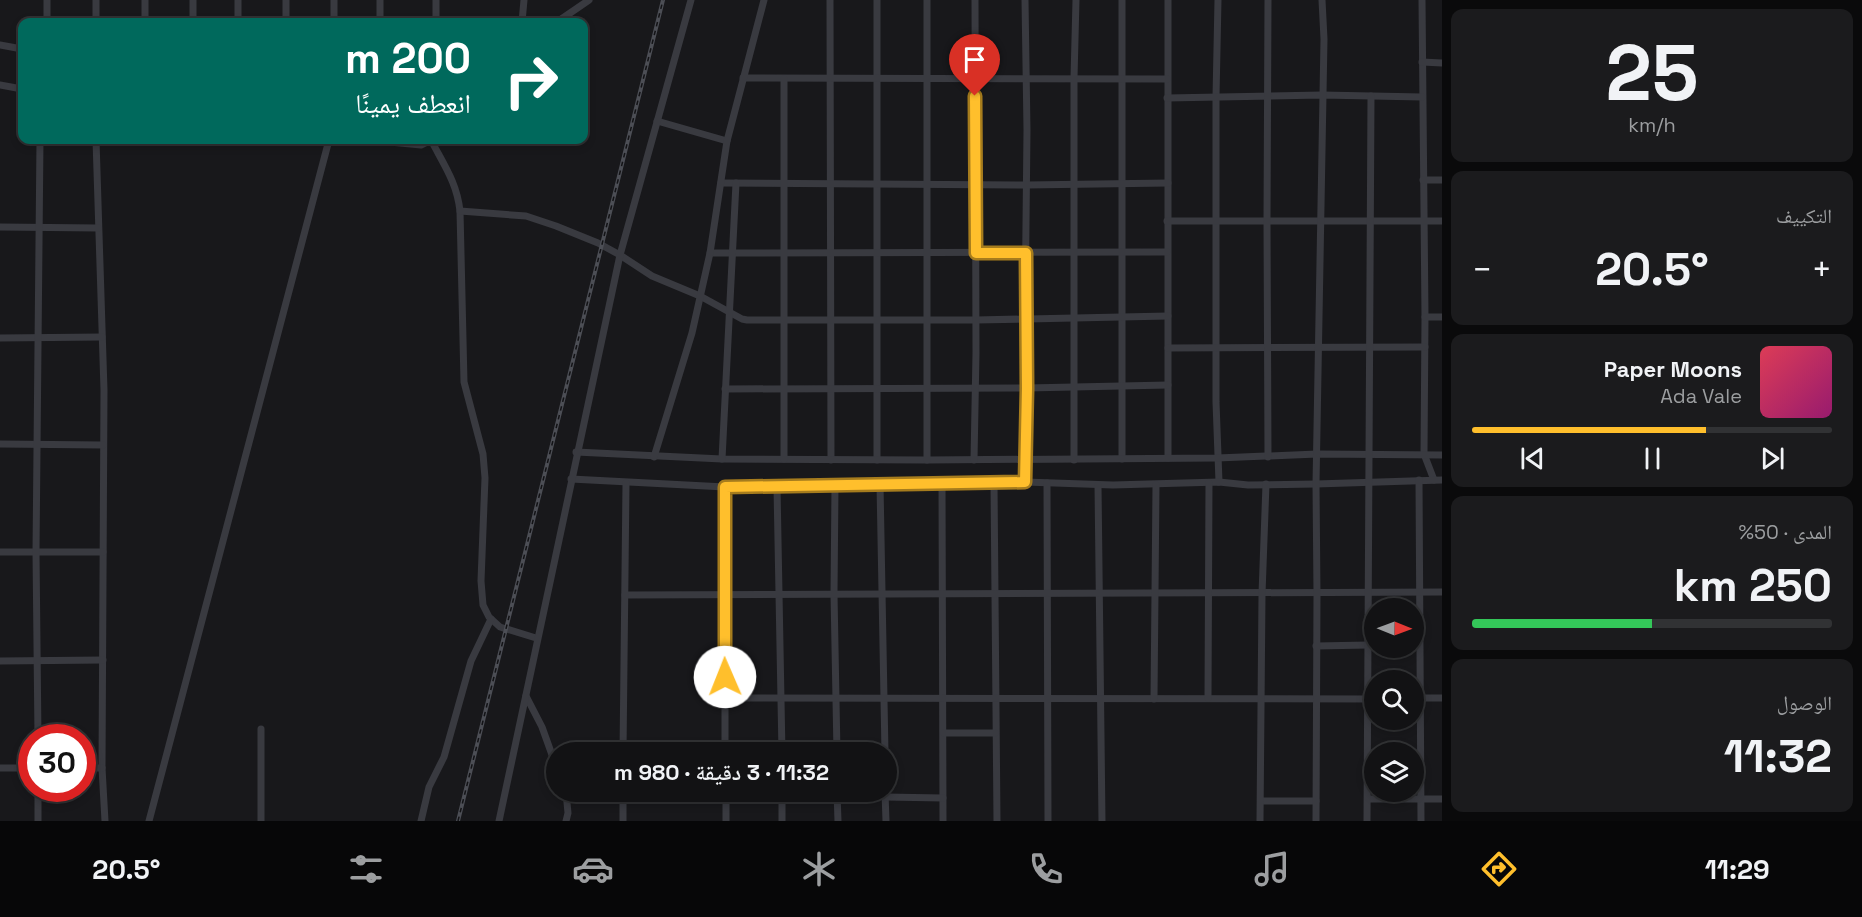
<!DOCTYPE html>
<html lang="ar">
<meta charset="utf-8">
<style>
body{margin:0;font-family:"Space Grotesk","Noto Naskh Arabic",sans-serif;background:#1b1b1d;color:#f1f3f6;direction:rtl;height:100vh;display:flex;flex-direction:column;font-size:22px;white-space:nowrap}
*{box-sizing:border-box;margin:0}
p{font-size:20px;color:#9c9ea0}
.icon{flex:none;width:33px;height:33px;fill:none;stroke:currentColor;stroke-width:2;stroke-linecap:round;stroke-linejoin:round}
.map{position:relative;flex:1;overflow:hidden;direction:ltr}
.drawer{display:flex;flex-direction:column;gap:9px;padding:9px;background:#0a0a0b;width:420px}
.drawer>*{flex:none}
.banner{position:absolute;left:18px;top:18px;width:570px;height:126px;border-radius:12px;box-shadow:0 3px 9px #0003,0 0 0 2px #313234;direction:rtl;background:#00695c;color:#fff;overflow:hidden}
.needle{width:39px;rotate:91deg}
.fabs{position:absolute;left:1364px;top:598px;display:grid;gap:12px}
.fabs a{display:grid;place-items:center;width:60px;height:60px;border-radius:50%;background:#121214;box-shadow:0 3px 9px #0003,0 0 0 2px #313234;font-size:30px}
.speed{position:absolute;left:18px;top:724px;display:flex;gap:12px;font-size:30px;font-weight:700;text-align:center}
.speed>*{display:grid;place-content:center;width:78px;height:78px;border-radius:50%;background:#121214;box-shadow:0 3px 9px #0003,0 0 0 2px #313234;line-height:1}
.speed .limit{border:9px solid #d22;background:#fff;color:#111}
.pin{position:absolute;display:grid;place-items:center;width:51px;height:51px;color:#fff;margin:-62px -26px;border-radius:50% 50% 50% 0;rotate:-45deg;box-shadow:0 0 6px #0007}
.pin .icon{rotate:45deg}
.me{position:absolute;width:66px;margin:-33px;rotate:359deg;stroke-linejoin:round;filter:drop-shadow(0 0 4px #0008)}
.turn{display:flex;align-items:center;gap:21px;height:126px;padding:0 18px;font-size:27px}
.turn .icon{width:78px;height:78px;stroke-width:2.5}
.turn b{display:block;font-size:42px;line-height:51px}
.big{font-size:45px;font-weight:600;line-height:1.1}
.drawer .widget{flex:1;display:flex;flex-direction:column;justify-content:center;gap:9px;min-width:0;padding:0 21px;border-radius:12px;background:#1b1b1d}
.drawer .dial{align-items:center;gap:0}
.dial b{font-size:78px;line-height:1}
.song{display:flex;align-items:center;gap:18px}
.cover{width:72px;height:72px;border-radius:9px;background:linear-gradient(135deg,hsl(350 70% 55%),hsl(320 70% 35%))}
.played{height:6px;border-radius:3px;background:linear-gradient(90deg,#ffbf2c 65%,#313234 65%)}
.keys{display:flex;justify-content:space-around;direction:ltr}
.heat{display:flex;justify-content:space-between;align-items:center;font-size:33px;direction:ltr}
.charge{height:9px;border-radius:4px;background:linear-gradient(90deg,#34c759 50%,#313234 0)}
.trip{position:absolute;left:546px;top:742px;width:351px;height:60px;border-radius:30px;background:#121214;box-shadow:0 3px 9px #0003,0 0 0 2px #313234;font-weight:600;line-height:60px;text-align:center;direction:rtl}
.menu{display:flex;height:96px;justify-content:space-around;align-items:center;background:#070708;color:#9c9ea0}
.menu .icon{width:42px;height:42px}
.menu .active{color:#ffbf2c}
.menu b{font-size:27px;color:#f1f3f6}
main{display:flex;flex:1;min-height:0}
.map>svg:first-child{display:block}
</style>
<main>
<section class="drawer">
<div class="widget dial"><b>25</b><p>km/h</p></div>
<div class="widget"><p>التكييف</p>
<div class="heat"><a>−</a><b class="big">20.5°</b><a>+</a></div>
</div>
<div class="widget">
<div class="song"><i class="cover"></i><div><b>Paper Moons</b><p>Ada Vale</p></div></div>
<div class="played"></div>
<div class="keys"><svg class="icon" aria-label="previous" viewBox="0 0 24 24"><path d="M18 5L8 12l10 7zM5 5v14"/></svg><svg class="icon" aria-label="pause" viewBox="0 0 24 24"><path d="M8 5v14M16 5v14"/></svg><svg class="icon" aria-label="next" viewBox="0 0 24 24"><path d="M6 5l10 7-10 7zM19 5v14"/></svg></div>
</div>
<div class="widget"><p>المدى · 50%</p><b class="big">250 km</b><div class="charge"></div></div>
<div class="widget"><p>الوصول</p><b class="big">11:32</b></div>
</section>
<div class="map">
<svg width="1442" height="821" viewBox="0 0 1442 821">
<rect width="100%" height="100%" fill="#18181b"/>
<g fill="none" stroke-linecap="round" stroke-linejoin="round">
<g stroke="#393a40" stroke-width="7">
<polyline points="47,0 47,22"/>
<polyline points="96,0 96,22"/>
<polyline points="145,0 145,22"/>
<polyline points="286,0 286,22"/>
<polyline points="830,0 831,460"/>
<polyline points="877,0 877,460"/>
<polyline points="1025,0 1027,130 1025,319 1027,388 1025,482"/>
<polyline points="1122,0 1122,459"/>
<polyline points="1168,0 1168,458"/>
<polyline points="1218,0 1216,97 1216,402 1219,482"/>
<polyline points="1422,0 1425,317 1424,454 1434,480"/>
<polyline points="193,22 193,0"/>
<polyline points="238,22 238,0"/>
<polyline points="334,22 334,0"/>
<polyline points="380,22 380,0"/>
<polyline points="436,22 436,0"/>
<polyline points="522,22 524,0"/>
<polyline points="557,22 589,0"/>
<polyline points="0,45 22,49"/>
<polyline points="1422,62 1442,63"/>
<polyline points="743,78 1167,79"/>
<polyline points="0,85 22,89"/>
<polyline points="1167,98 1322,95 1422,97"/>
<polyline points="657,121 727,141"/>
<polyline points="96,140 104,390 102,768 105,821"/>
<polyline points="369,140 421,145 431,140"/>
<path d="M431 140C444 165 457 183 460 211L464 382 483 454 485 478 481 581 483 605 489 617 500 627 536 638"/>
<polyline points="1423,180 1442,180"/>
<polyline points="721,183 1027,185 1168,183"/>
<polyline points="460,211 526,216 556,226 598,243 620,255 652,276 700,296 742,319 747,320 976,320 1168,316"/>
<polyline points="1167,221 1442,221"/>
<polyline points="0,227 98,228"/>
<polyline points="710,253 1167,252"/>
<polyline points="1425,317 1442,317"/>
<polyline points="0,338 102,337"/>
<polyline points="1168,348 1425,347"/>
<polyline points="725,389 1027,388 1168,385"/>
<polyline points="0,444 103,445"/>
<polyline points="576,452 722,459 927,460 1217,458 1317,454 1442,455"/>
<polyline points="654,457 692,333 710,253 727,141 764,0"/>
<polyline points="1268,457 1267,220 1268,0"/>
<polyline points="722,459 736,183"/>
<polyline points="784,459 784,79"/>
<polyline points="927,460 927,0"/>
<polyline points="974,460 976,353 975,0"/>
<polyline points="1074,460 1074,78 1076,0"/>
<polyline points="571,479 725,487 1025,482 1113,485 1219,482 1248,485 1316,484 1442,480"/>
<polyline points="1419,480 1421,821"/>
<polyline points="942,483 943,821"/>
<polyline points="994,483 997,821"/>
<polyline points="1047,483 1048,821"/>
<polyline points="880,484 885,753"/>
<polyline points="1098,485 1102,821"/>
<polyline points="835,486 834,594 837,753"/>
<polyline points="725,487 725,753"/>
<polyline points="777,487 782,753"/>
<polyline points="0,552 103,552"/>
<polyline points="625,595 1442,592"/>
<polyline points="1316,646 1368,645"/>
<polyline points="0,661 103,660"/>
<polyline points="526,696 542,727 556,766"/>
<polyline points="725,698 1374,699"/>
<polyline points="1208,698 1209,483"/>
<polyline points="1413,698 1442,698"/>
<polyline points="1154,699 1156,485"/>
<polyline points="261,729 261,821"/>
<polyline points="944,733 995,733"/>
<polyline points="38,738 36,552 40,140"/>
<polyline points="623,753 626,483"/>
<polyline points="0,768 32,768"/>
<polyline points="82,768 102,768"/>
<polyline points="726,792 726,821"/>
<polyline points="837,792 838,821"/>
<polyline points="885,792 886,821"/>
<polyline points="885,797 943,798"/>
<polyline points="1368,799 1442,799"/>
<polyline points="782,800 837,799"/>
<polyline points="1261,801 1316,801"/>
<polyline points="38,821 38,789"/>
<polyline points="149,821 329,140"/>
<polyline points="421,821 429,787 444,757 471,661 491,619"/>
<polyline points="499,821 620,255 691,0"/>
<polyline points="566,821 568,813 566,792"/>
<polyline points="623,821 623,792"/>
<polyline points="782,821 782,792"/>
<polyline points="1260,821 1262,594 1266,484"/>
<polyline points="1316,821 1317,594 1316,484 1324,39 1322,0"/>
<polyline points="1367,821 1371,96"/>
</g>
<g stroke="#4c4e55" stroke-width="4">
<polyline id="rail" points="458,821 663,0"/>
</g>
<use href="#rail" stroke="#131316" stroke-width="1.5" stroke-dasharray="4.5" stroke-linecap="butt"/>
</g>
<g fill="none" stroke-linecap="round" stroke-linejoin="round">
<g stroke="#a67c1d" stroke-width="15">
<polyline id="route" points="725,677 725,487 1025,482 1027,388 1026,253 976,253 975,96"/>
</g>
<use href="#route" stroke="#ffbf2c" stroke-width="10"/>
</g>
</svg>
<div class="fabs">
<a><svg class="needle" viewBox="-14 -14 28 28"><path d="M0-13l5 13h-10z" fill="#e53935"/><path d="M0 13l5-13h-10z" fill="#9c9ea0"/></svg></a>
<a><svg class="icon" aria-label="search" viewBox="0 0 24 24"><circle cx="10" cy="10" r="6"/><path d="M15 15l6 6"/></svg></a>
<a><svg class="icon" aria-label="layers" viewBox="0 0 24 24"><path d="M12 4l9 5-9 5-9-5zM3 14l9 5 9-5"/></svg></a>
</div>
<div class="speed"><div class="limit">30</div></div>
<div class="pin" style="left:975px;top:96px;background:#d93025"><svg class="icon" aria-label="arrive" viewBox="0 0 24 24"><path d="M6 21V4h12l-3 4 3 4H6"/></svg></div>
<svg class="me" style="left:725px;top:677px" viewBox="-20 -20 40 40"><circle r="19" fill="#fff"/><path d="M0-13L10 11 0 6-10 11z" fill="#ffbf2c"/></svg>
<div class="trip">11:32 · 3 دقيقة · 980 m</div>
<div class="banner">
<div class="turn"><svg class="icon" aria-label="right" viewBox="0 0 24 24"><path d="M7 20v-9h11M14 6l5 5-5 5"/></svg><div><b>200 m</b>انعطف يمينًا</div></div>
</div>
</div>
</main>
<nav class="menu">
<b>11:29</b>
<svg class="icon active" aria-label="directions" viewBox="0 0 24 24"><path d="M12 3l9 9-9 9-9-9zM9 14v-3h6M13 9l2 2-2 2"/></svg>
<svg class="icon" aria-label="music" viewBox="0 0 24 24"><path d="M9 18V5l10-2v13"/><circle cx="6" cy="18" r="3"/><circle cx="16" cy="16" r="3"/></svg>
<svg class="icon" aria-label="phone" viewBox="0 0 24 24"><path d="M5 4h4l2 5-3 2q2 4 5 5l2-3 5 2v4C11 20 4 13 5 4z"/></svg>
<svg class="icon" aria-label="climate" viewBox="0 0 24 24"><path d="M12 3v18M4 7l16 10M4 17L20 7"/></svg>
<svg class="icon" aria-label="car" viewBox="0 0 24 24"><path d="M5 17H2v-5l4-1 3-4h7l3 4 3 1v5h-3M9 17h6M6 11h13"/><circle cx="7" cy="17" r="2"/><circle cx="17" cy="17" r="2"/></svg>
<svg class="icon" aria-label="filters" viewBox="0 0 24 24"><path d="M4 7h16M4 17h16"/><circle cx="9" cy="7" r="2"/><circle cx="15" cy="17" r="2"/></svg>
<b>20.5°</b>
</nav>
